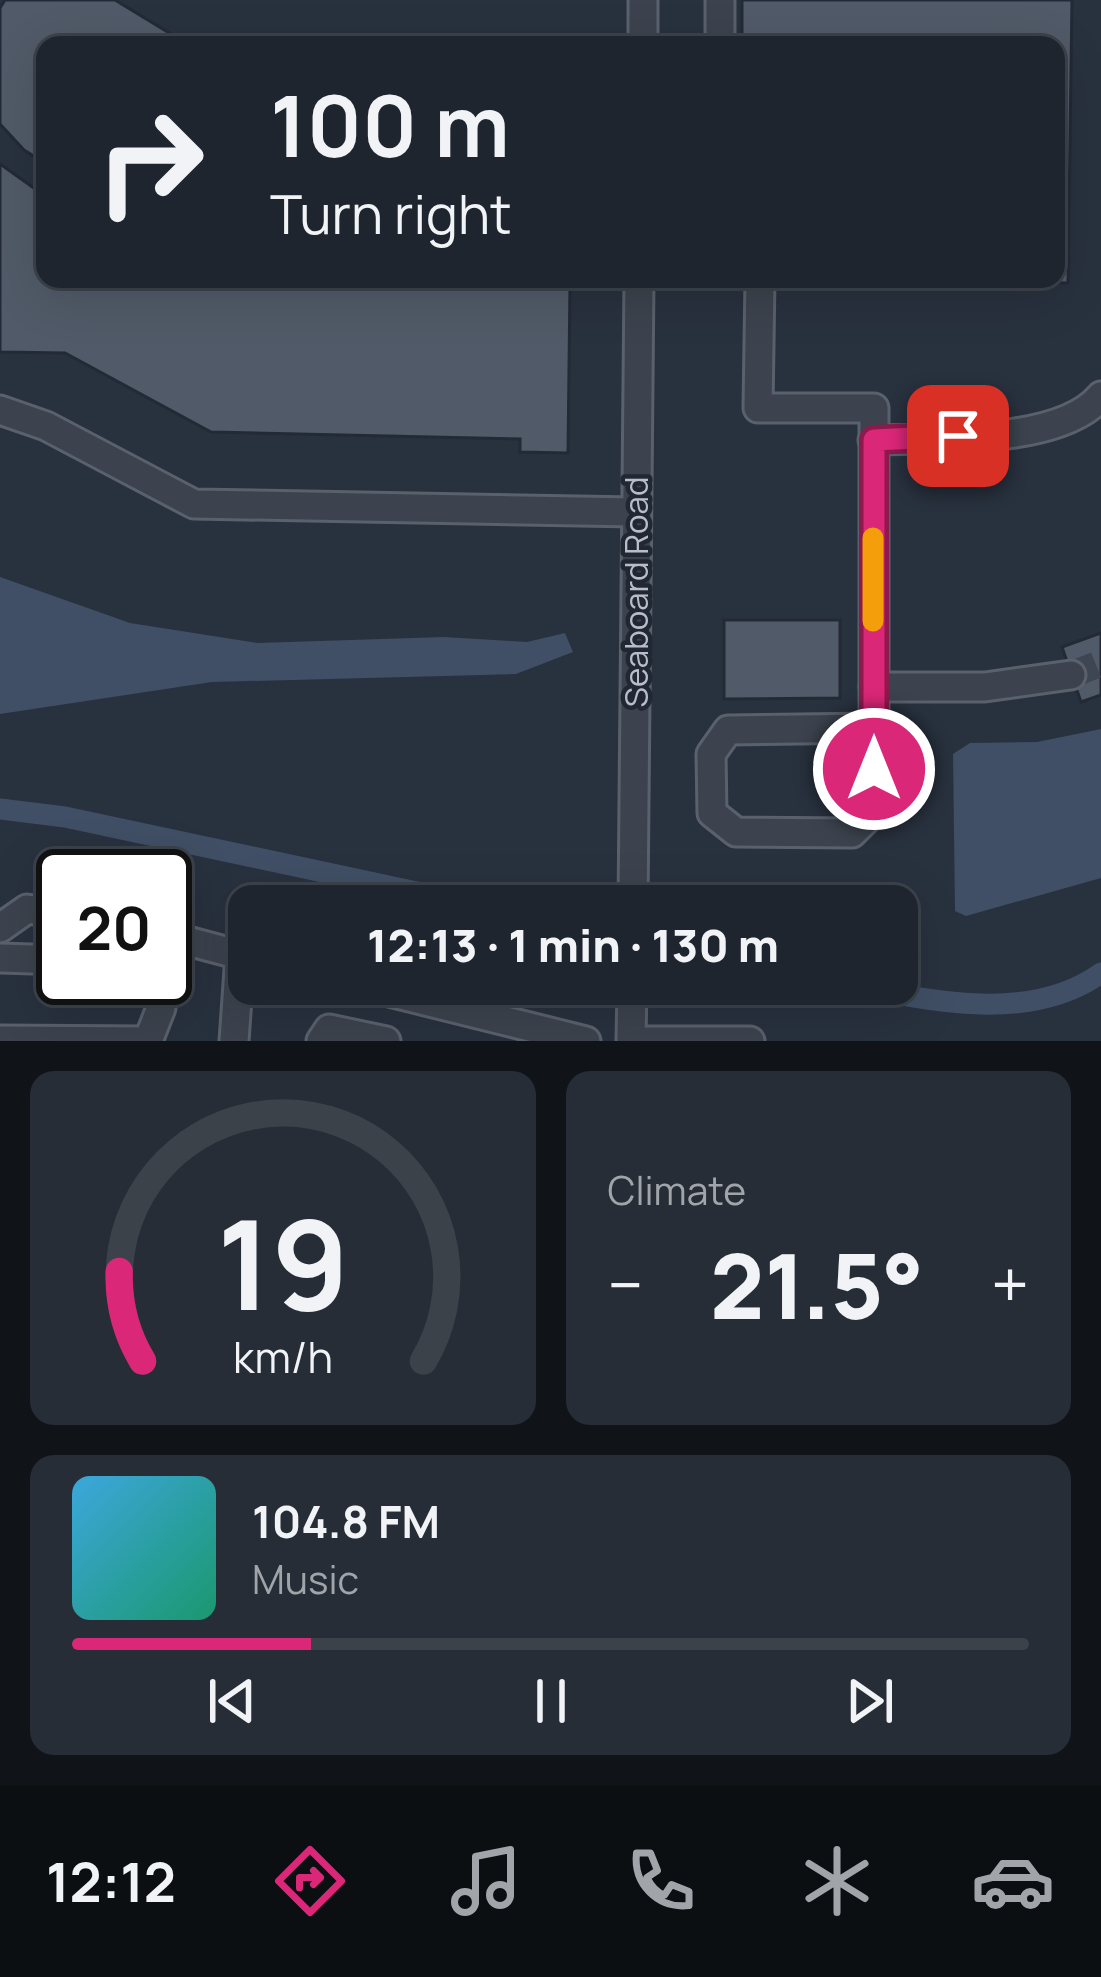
<!DOCTYPE html>
<meta charset="utf-8">
<style>
body{margin:0;font-family:Manrope,sans-serif;background:#262d36;color:#f1f3f6;height:100vh;display:flex;flex-direction:column;font-size:45px;white-space:nowrap}
*{box-sizing:border-box;margin:0}
p{font-size:39px;color:#a1a5aa}
.icon{flex:none;width:66px;height:66px;fill:none;stroke:currentColor;stroke-width:2;stroke-linecap:round;stroke-linejoin:round}
.map{position:relative;height:1041px;overflow:hidden}
.drawer{display:flex;flex-direction:column;gap:30px;padding:30px;background:#101419;flex:1}
.drawer>*{flex:none}
.guide{position:absolute;left:36px;top:36px;width:1029px;height:252px;border-radius:24px;box-shadow:0 12px 48px #0002,0 0 0 3px #3c424a;background:#1e252e;color:#f1f3f6;overflow:hidden}
.speed{position:absolute;left:36px;top:849px;display:flex;gap:24px;font-size:60px;font-weight:700;text-align:center}
.speed>*{display:grid;place-content:center;width:156px;height:156px;border-radius:50%;background:#1e252e;box-shadow:0 12px 48px #0002,0 0 0 3px #3c424a;line-height:1}
.speed .limit{border:6px solid #111;border-radius:18px;background:#fff;color:#111}
.pin{position:absolute;display:grid;place-items:center;width:102px;height:102px;color:#fff;margin:-51px;border-radius:24px;box-shadow:0 6px 18px #0006}
.me{position:absolute;width:132px;margin:-66px;rotate:0deg;stroke-linejoin:round;filter:drop-shadow(0 0 9px #0008)}
.turn{display:flex;align-items:center;gap:42px;height:252px;padding:0 36px;font-size:54px}
.turn .icon{width:156px;height:156px;stroke-width:2.5}
.turn b{display:block;font-size:84px;line-height:102px}
.big{font-size:90px;font-weight:800;line-height:1.1}
.drawer .tile{flex:1;display:flex;flex-direction:column;justify-content:center;gap:18px;min-width:0;padding:0 42px;border-radius:24px;background:#262d36}
.drawer .dial{align-items:center;gap:0}
.dial svg{height:312px;overflow:visible;fill:none;stroke:#3c424a;stroke-width:7;stroke-linecap:round;text-anchor:middle}
.dial text{fill:#f1f3f6;stroke:none}
.song{display:flex;align-items:center;gap:36px}
.cover{width:144px;height:144px;border-radius:18px;background:linear-gradient(135deg,hsl(200 70% 55%),hsl(160 70% 35%))}
.played{height:12px;border-radius:6px;background:linear-gradient(90deg,#db2777 25%,#3c424a 25%)}
.keys{display:flex;justify-content:space-around;direction:ltr}
.heat{display:flex;justify-content:space-between;align-items:center;font-size:66px;direction:ltr}
.drawer .tiles{flex:1;display:grid;gap:30px;grid-template-columns:1fr 1fr}
.tile:last-child{grid-column:span 2}
.trip{position:absolute;left:228px;top:885px;width:690px;height:120px;border-radius:24px;background:#1e252e;box-shadow:0 12px 48px #0002,0 0 0 3px #3c424a;font-weight:800;line-height:120px;text-align:center}
.dock{display:flex;height:192px;justify-content:space-around;align-items:center;background:#0c0f12;color:#a1a5aa}
.dock .icon{width:84px;height:84px}
.dock .on{color:#db2777}
.dock b{font-size:54px;color:#f1f3f6}
.map>svg:first-child{display:block}
</style>
<div class="map">
<svg width="1101" height="1041" viewBox="0 0 1101 1041">
<rect width="100%" height="100%" fill="#28313e"/>
<g fill="#404f65">
<polygon points="0,577 130,623 257,643 444,637 527,642 565,633 573,652 516,674 212,682 0,714"/>
<polygon points="1101,729 1101,878 966,916 955,911 953,754 970,743 1037,742"/>
</g>
<g fill="none" stroke-linecap="round" stroke-linejoin="round">
<g stroke="#404f65" stroke-width="21">
<polyline points="0,809 65,817 482,906"/>
<path d="M849 984C928 1001 1030 1024 1101 973"/>
</g>
</g>
<g fill="#515a68" stroke="#232a35" stroke-width="3">
<polygon points="5,0 115,0 189,45 45,45 45,163 24,150 0,124 0,8"/>
<polygon points="742,0 1072,0 1068,283 825,279 1056,279 1056,45 742,45"/>
<polygon points="198,36 251,37 251,45 193,45"/>
<polygon points="510,38 570,39 570,45 509,45"/>
<polygon points="0,164 45,196 45,279 570,285 568,453 520,452 520,439 211,432 65,353 0,352"/>
<polygon points="724,620 840,620 840,698 724,699"/>
<polygon points="1101,633 1101,695 1081,702 1062,647"/>
</g>
<g fill="none" stroke-linecap="round" stroke-linejoin="round">
<polyline stroke="#3e4653" stroke-width="27" stroke-dasharray="27 14" stroke-linecap="butt" points="1071,675 1101,663"/>
<g stroke="#5a616c" stroke-width="33">
<g id="minor">
<polyline points="720,0 720,45"/>
<polyline points="643,45 643,0"/>
<polyline points="760,279 758,408 874,408 874,687 985,687 1071,675"/>
<polyline points="0,410 46,426 194,504 635,512"/>
<path d="M873 440C935 438 1060 445 1101 396"/>
<polyline points="874,728 728,730 711,754 712,813 736,832 852,833 874,811 874,687"/>
<polyline points="633,906 639,279"/>
<polyline points="0,928 27,909 63,914"/>
<polyline points="165,935 240,955"/>
<polyline points="0,958 63,960"/>
<polyline points="357,984 586,1041"/>
<polyline points="0,1040 148,1041 161,1008 156,978"/>
<polyline points="234,1041 240,955 249,957"/>
<polyline points="321,1041 329,1029 386,1041"/>
<polyline points="631,1041 632,984"/>
<polyline points="648,1041 750,1041"/>
</g>
</g>
<use href="#minor" stroke="#3c434e" stroke-width="27"/>
</g>
<g fill="none" stroke-linecap="round" stroke-linejoin="round">
<g stroke="#8e194d" stroke-width="30">
<polyline id="route" points="874,769 874,440 958,436"/>
</g>
<use href="#route" stroke="#db2777" stroke-width="21"/>
<polyline stroke="#f59e0b" stroke-width="21" points="873,538 873,621"/>
</g>
<g text-anchor="middle" dominant-baseline="central" stroke-width="9" stroke-linejoin="round" paint-order="stroke">
<g font-size="33" fill="#b8bec9" stroke="#212833">
<text transform="translate(635 592) rotate(-90)">Seaboard Road</text>
</g>
</g>
</svg>
<div class="speed"><div class="limit">20</div></div>
<div class="pin" style="left:958px;top:436px;background:#d93025"><svg class="icon" aria-label="arrive" viewBox="0 0 24 24"><path d="M6 21V4h12l-3 4 3 4H6"/></svg></div>
<svg class="me" style="left:874px;top:769px" viewBox="-20 -20 40 40"><circle r="17" fill="#db2777" stroke="#fff" stroke-width="3"/><path d="M0-11L8 9 0 5-8 9z" fill="#fff"/></svg>
<div class="trip">12:13 · 1 min · 130 m</div>
<div class="guide">
<div class="turn"><svg class="icon" aria-label="right" viewBox="0 0 24 24"><path d="M7 20v-9h11M14 6l5 5-5 5"/></svg><div><b>100 m</b>Turn right</div></div>
</div>
</div>
<section class="drawer">
<div class="tiles">
<div class="tile dial"><svg viewBox="0 0 100 80">
<path d="M14 69A42 42 0 1 1 86 69"/>
<path d="M14 69A42 42 0 0 1 8 46" stroke="#db2777"/>
<text x="50" y="56" font-size="32" font-weight="700">19</text>
<text x="50" y="72" font-size="11">km/h</text>
</svg></div>
<div class="tile"><p>Climate</p>
<div class="heat"><a>−</a><b class="big">21.5°</b><a>+</a></div>
</div>
<div class="tile">
<div class="song"><i class="cover"></i><div><b>104.8 FM</b><p>Music</p></div></div>
<div class="played"></div>
<div class="keys"><svg class="icon" aria-label="previous" viewBox="0 0 24 24"><path d="M18 5L8 12l10 7zM5 5v14"/></svg><svg class="icon" aria-label="pause" viewBox="0 0 24 24"><path d="M8 5v14M16 5v14"/></svg><svg class="icon" aria-label="next" viewBox="0 0 24 24"><path d="M6 5l10 7-10 7zM19 5v14"/></svg></div>
</div>
</div>
</section>
<nav class="dock">
<b>12:12</b>
<svg class="icon on" aria-label="directions" viewBox="0 0 24 24"><path d="M12 3l9 9-9 9-9-9zM9 14v-3h6M13 9l2 2-2 2"/></svg>
<svg class="icon" aria-label="music" viewBox="0 0 24 24"><path d="M9 18V5l10-2v13"/><circle cx="6" cy="18" r="3"/><circle cx="16" cy="16" r="3"/></svg>
<svg class="icon" aria-label="phone" viewBox="0 0 24 24"><path d="M5 4h4l2 5-3 2q2 4 5 5l2-3 5 2v4C11 20 4 13 5 4z"/></svg>
<svg class="icon" aria-label="climate" viewBox="0 0 24 24"><path d="M12 3v18M4 7l16 10M4 17L20 7"/></svg>
<svg class="icon" aria-label="car" viewBox="0 0 24 24"><path d="M5 17H2v-5l4-1 3-4h7l3 4 3 1v5h-3M9 17h6M6 11h13"/><circle cx="7" cy="17" r="2"/><circle cx="17" cy="17" r="2"/></svg>
</nav>
